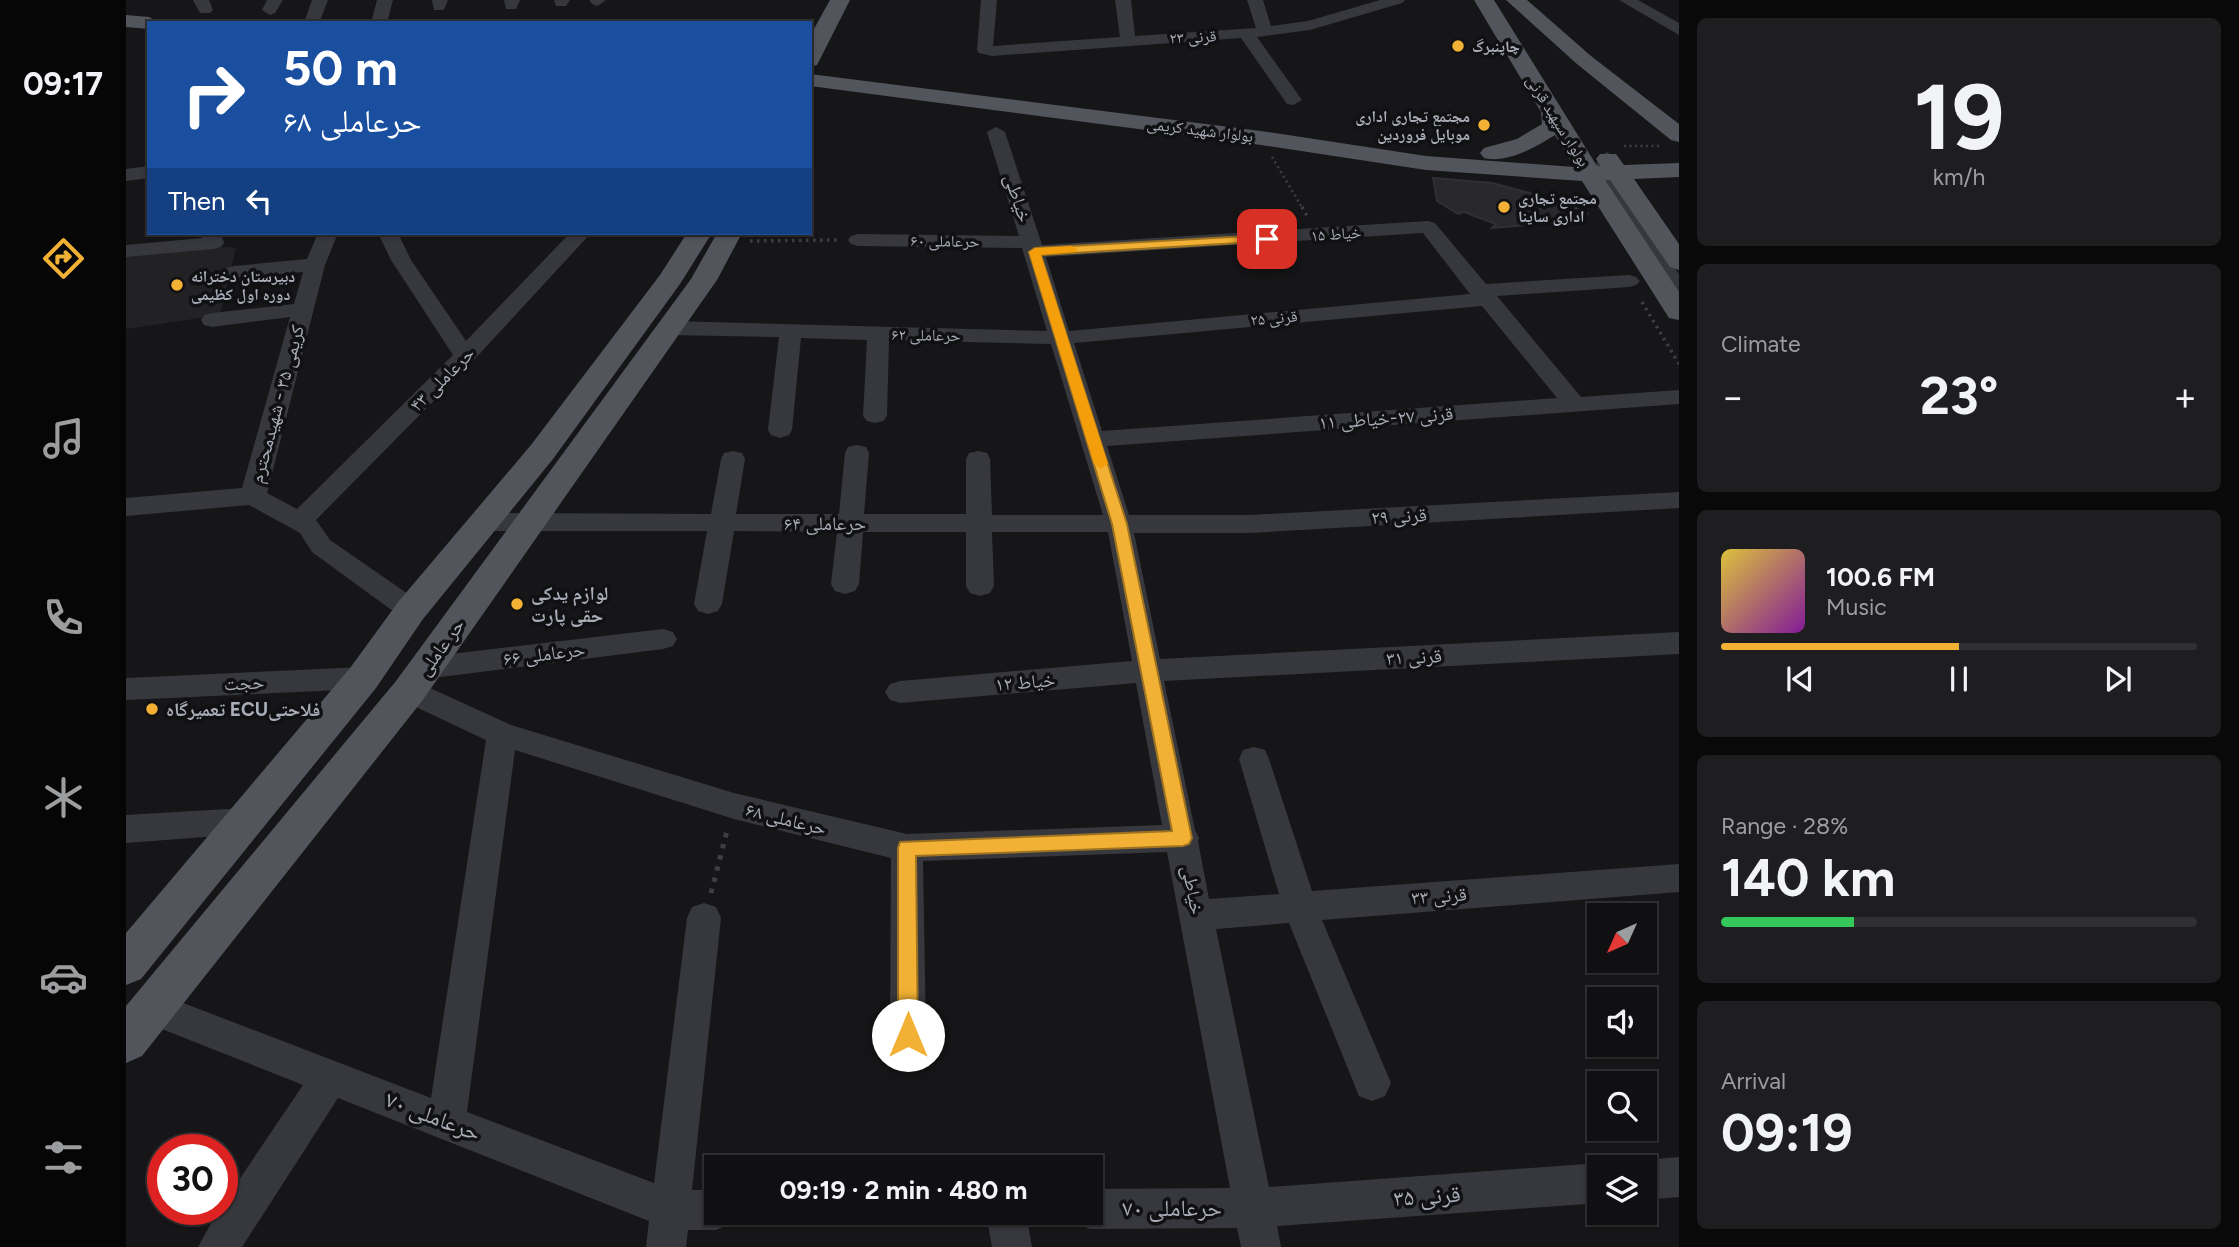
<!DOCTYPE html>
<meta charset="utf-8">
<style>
body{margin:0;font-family:Figtree,"Noto Naskh Arabic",sans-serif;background:#1e1e20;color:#f1f3f6;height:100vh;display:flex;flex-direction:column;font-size:26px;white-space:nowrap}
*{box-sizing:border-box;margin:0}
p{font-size:23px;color:#9c9d9f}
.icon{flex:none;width:38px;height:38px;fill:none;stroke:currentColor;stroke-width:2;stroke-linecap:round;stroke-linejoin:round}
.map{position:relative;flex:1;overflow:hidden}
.details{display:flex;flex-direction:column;gap:18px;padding:18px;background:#09090a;width:560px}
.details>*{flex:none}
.top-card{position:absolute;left:21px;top:21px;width:665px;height:214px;border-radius:0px;box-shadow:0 2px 5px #0004,0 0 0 2px #303032;background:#1a4fa0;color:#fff;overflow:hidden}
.needle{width:46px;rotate:225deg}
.fabs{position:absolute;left:1461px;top:903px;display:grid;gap:14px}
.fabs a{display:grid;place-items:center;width:70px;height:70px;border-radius:0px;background:#101012;box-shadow:0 2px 5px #0004,0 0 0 2px #303032;font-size:35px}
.speed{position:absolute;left:21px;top:1134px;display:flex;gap:14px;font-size:35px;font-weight:700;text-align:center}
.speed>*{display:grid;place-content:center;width:91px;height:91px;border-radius:50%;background:#101012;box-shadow:0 2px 5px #0004,0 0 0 2px #303032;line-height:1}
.speed .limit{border:10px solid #d22;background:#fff;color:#111}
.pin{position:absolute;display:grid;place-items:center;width:60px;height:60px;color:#fff;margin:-30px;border-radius:14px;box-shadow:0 4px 10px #0006}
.me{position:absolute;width:77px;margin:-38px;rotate:0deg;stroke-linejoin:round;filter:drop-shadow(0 0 5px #0008)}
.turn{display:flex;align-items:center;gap:24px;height:147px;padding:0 21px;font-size:32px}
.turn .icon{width:91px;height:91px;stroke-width:2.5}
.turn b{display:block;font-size:49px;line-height:60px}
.then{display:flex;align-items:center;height:66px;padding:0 21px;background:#0003;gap:14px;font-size:26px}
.big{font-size:52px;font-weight:700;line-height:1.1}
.details .tile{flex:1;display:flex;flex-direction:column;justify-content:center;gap:10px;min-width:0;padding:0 24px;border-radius:10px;background:#1e1e20}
.details .dial{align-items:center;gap:0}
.dial b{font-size:91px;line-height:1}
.song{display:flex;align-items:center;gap:21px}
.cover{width:84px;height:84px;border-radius:10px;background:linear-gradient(135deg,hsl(50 70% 55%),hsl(290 70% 35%))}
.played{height:7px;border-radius:4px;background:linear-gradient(90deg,#f2b134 50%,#303032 50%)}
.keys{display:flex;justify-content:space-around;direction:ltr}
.heat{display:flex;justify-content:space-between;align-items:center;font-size:38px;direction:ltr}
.charge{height:10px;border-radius:5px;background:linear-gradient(90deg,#34c759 28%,#303032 0)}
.trip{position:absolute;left:578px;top:1155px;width:399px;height:70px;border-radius:0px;background:#101012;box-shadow:0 2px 5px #0004,0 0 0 2px #303032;font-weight:700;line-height:70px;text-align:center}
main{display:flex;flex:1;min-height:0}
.tab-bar{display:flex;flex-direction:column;width:126px;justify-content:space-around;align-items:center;background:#060607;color:#9c9d9f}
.tab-bar .icon{width:49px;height:49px}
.tab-bar .current{color:#f2b134}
.tab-bar b{font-size:32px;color:#f1f3f6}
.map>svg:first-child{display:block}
</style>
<main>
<nav class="tab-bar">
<b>09:17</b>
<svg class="icon current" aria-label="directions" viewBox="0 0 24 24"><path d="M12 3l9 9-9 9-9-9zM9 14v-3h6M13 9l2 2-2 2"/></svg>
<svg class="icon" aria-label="music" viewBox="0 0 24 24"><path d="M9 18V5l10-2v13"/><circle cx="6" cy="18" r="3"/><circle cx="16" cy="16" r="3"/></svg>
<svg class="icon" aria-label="phone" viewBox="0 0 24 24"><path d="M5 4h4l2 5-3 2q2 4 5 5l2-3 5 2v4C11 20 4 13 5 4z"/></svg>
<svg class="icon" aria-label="climate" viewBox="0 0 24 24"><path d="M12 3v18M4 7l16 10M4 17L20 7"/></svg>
<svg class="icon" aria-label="car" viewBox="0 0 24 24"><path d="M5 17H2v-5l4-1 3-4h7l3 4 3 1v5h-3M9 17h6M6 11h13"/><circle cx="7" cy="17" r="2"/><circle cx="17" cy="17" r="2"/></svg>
<svg class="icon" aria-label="filters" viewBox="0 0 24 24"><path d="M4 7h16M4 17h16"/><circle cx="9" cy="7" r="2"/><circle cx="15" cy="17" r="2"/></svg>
</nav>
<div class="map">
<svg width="1553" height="1247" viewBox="0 0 1553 1247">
<rect width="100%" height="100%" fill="#161618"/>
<polygon fill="#222225" points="101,247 110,248 94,315 0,329 0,256"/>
<polygon fill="#29292c" stroke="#303034" stroke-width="2" points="1307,178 1366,183 1407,194 1450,214 1456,220 1366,228 1370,224 1338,212 1332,214 1311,201"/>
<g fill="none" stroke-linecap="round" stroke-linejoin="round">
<g stroke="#3d3f44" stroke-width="2.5" stroke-dasharray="2 3.5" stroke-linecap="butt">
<polyline points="1498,146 1534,146"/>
<polyline points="1146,157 1177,209"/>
<polyline points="1428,196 1453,209"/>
</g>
<g stroke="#3d3f44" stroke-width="3.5" stroke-dasharray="2.5 4.5" stroke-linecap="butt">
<polyline points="1176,207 1183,219"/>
<polyline points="1449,207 1462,214"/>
<polyline points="624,241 713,240"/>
<polyline points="1516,302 1553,364"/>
</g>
<polyline stroke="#3d3f44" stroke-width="5" stroke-dasharray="4.5 7" stroke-linecap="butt" points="585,893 602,827"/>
<g fill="#37383d" fill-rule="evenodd">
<polygon points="67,0 83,0 87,10 84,13 74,13"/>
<polygon points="141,0 157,0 149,13 144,15 136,10"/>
<polygon points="186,0 202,0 193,23 181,23 179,20"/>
<polygon points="251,0 267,0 261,23 245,23"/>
<polygon points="306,0 322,0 318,10 308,10"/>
<polygon points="378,0 394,0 390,9 380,9"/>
<polygon points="428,0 444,0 440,6 430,6"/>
<polygon points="463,0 479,0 479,1 471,6 466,4"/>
<polygon points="855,0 871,0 867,46 994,37 989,0 1005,0 1009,36 1130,28 1121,0 1137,0 1145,26 1182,21 1254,0 1279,0 1276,3 1184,30 1131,37 1176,100 1167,105 1161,104 1115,38 866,56 853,53 851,50"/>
<polygon points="1493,0 1512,0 1553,23 1553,35"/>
<path d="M870 127 879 132 916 245 1302 221 1309 223 1360 284 1503 275 1510 277 1514 281 1510 285 1503 287 1371 296 1455 397 1553 390V404L981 446 1003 515H1124L1553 492V508L1124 533H1008L1034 659 1553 632V654L1038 681 1069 830 1073 838 1072 841 1083 899 1153 894 1113 759 1117 750 1128 747 1139 750 1143 759 1186 891 1553 864V892L1196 920 1265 1083 1259 1096 1246 1101 1233 1096 1163 923 1090 929 1143 1187 1474 1163 1484 1167H1474V1203L1151 1226 1155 1247H1115L1111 1228 964 1229 950 1223 946 1213H964V1189L1104 1188 1041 852 797 861 800 1035 795 1047 782 1052 769 1047 764 1035 765 858 608 819 389 750 341 1112 528 1183 561 918 566 907 578 903 590 907 595 918 566 1190H590V1213H609L604 1224 590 1230H562L560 1247H520L523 1221 212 1098 116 1247H72L93 1209H96V1205L177 1085 13 1020 8 1008 13 996 26 991 305 1098 360 740 273 699 268 691 273 683 283 680 293 683 385 725 608 793 781 834 1036 825 1010 683 774 703 764 700 759 692 764 684 774 681 1006 661 982 532H866L868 586 864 593 854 596 844 593 840 586V532H737L733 584 729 591 719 594 709 591 705 584 711 532 608 531 596 604 592 611 582 614 572 611 568 604 581 531H358L349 528 345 522 349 516 358 513 585 514 595 459 598 453 607 451 616 453 619 459 610 514H713L719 453 722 447 731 445 740 447 743 453 738 514H840V459L843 453 852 451 861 453 864 459 866 515H977L925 344 763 340 761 416 757 421 749 423 741 421 737 416 741 340 675 338 666 430 663 435 654 438 645 435 642 430 653 337 544 335 536 333 533 328 536 323 544 321 921 331 896 248 732 246 725 244 722 240 725 236 732 234 893 236 861 132ZM1297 233 1344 294 943 331 920 257ZM1356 306 1431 398 976 431 948 343Z"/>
<polygon points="1481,152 1490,158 1486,174 1553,274 1553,296 1546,294 1468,174 1472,158"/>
<polygon points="23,166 23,178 0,181 0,169"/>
<polygon points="75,233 95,233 98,243 95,247 88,249 0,257 0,245 76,238"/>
<polygon points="192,233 212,233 199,265 141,493 171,509 327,355 265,260 252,233 272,233 285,260 340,341 444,233 465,233 347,361 190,520 204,540 295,603 299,610 295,617 285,620 275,617 186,552 174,533 123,505 0,516 0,498 116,488 164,317 86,327 78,325 75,320 78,315 86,313 168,304 177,272 108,278 101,276 98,272 101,268 108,266 181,259"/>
<polygon points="537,629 547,632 551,639 547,646 537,649 299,679 289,676 285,668 289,660 299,657"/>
<polygon points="237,667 247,670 252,678 247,686 237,689 0,700 0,678"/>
<polygon points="118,808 129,812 134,821 129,830 118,834 0,843 0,815"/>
<polygon points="1553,1157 1553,1197 1519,1200 1519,1167 1505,1166 1519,1160"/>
<polygon points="860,1213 900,1213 906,1247 866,1247"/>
</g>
<g fill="#53555c" fill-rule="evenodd">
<polygon points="704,0 724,0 691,65 684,67 684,36"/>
<path d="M1348 0H1368L1471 166H1475L1470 159 1474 154H1490L1498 165 1553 163V177L1508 179 1553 244V270L1544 267 1484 180H1479L1553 292V320L1543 318 1456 181 1300 170 1135 145 684 86V74L1135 131 1300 156 1448 167 1429 135C1410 147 1381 164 1358 158L1354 153 1358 148 1391 139 1416 124 1415 112Z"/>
<polygon points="1380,0 1401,0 1465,56 1553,124 1553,142 1545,140 1451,64"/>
<polygon points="0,15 23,17 33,23 23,23 23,29 0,27"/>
<polygon points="561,233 586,233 554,284 427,459 297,619 250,688 15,979 0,985 0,933 224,668 273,601 405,445 534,275"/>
<polygon points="591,233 616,233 591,280 296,701 16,1056 0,1063 0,1006 270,681 565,279"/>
</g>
</g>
<polygon fill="#f2b134" stroke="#9d7322" stroke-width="2" points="1141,235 1145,236 1145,241 915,255 1001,524 1066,838 1063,844 1057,846 790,856 792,1035 789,1042 782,1045 775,1042 772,1035 772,848 774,842 1046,831 986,524 903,252 909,248"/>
<polygon fill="#f59e0b" points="946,246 952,250 950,252 915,255 982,464 975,469 968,464 903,252 909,248"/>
<g fill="#f2b134" stroke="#111113" stroke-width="2.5">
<circle cx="1332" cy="46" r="7"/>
<circle cx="1358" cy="125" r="7"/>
<circle cx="1378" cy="207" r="7"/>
<circle cx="51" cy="285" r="7"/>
<circle cx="391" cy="604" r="7"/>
<circle cx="26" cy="709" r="7"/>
</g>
<g text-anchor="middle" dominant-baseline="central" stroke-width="7" stroke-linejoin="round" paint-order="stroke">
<g font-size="16" fill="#a8adb8" stroke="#111113">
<text transform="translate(1067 37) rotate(-3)">قرنی ۲۳</text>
<text transform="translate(1432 121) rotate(58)">بولوار سپهبد قرنی</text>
<text transform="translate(1074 130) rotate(7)">بولوار شهید کریمی</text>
<text transform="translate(1210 234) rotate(-4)">خیاط ۱۵</text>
<text transform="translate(819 241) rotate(1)">حرعاملی ۶۰</text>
<text transform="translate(1148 318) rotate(-5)">قرنی ۲۵</text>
<text transform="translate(800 335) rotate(1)">حرعاملی ۶۲</text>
</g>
<g font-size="16" font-weight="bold" fill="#a8adb8" stroke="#111113" text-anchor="start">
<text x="1346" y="46">چاپنبرگ</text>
<text x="1344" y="116" text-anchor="end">مجتمع تجاری اداری<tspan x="1344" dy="18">موبایل فروردین</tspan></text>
<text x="1392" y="198">مجتمع تجاری<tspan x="1392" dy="18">اداری ساینا</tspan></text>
<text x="65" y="276">دبیرستان دخترانه<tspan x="65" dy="18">دوره اول کظیمی</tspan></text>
</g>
<g font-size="19" fill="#a8adb8" stroke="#111113">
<text transform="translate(892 198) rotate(72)">خیاطی</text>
<text transform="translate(316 379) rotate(-45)">حرعاملی ۴۳</text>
<text transform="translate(151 404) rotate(-75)">کریمی ۳۵ - شهیدمحترم</text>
<text transform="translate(1260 418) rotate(-4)">قرنی ۲۷-خیاطی ۱۱</text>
<text transform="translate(1273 516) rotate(-3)">قرنی ۲۹</text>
<text x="699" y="523">حرعاملی ۶۴</text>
<text transform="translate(315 647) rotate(-54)">حر عاملی</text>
<text transform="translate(418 654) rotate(-7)">حرعاملی ۶۶</text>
<text transform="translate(1288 657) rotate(-3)">قرنی ۳۱</text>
<text transform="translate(899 682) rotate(-5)">خیاط ۱۲</text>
<text transform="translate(118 683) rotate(-3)">حجت</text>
<text transform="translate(660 819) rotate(14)">حرعاملی ۶۸</text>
<text transform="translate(1067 890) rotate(79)">خیاطی</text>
<text transform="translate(1313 896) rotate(-4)">قرنی ۳۳</text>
</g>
<g font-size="19" font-weight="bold" fill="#a8adb8" stroke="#111113" text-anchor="start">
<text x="405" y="593">لوازم یدکی<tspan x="405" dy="22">حقی پارت</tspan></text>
<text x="40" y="709">تعمیرگاه ECUفلاحتی</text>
</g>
<g font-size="23" fill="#a8adb8" stroke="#111113">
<text transform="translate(307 1116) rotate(21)">حرعاملی ۷۰</text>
<text transform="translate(1301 1196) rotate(-4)">قرنی ۳۵</text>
<text x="1046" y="1208">حرعاملی ۷۰</text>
</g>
</g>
</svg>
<div class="fabs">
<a><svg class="needle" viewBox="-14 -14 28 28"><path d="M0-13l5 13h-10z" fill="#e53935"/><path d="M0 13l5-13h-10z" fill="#9c9d9f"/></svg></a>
<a><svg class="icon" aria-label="sound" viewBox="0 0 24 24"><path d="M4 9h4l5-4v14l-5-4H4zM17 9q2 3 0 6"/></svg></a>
<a><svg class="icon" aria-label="search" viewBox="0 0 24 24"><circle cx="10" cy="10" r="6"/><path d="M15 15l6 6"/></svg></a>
<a><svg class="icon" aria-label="layers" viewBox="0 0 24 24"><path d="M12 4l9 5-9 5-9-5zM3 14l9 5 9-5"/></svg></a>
</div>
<div class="speed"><div class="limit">30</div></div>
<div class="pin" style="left:1141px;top:239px;background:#d93025"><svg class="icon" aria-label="arrive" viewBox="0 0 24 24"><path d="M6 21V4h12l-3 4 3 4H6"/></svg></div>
<svg class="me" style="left:782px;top:1035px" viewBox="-20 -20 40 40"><circle r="19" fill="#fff"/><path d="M0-13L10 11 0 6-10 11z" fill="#f2b134"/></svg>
<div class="trip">09:19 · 2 min · 480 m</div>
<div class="top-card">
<div class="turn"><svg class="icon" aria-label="right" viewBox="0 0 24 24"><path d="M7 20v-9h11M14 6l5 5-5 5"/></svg><div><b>50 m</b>حرعاملی ۶۸</div></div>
<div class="then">Then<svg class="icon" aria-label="left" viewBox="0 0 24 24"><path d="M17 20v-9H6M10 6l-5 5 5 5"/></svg></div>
</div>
</div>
<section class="details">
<div class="tile dial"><b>19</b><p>km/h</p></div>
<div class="tile"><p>Climate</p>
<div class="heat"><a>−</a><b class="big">23°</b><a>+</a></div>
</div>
<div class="tile">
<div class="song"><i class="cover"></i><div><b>100.6 FM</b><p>Music</p></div></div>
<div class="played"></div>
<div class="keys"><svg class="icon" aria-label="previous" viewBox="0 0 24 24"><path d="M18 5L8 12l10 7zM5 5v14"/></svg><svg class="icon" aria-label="pause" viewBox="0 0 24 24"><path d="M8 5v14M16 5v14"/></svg><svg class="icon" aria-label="next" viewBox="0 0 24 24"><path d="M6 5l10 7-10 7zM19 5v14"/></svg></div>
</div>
<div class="tile"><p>Range · 28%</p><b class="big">140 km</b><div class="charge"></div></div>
<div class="tile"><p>Arrival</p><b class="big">09:19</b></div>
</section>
</main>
